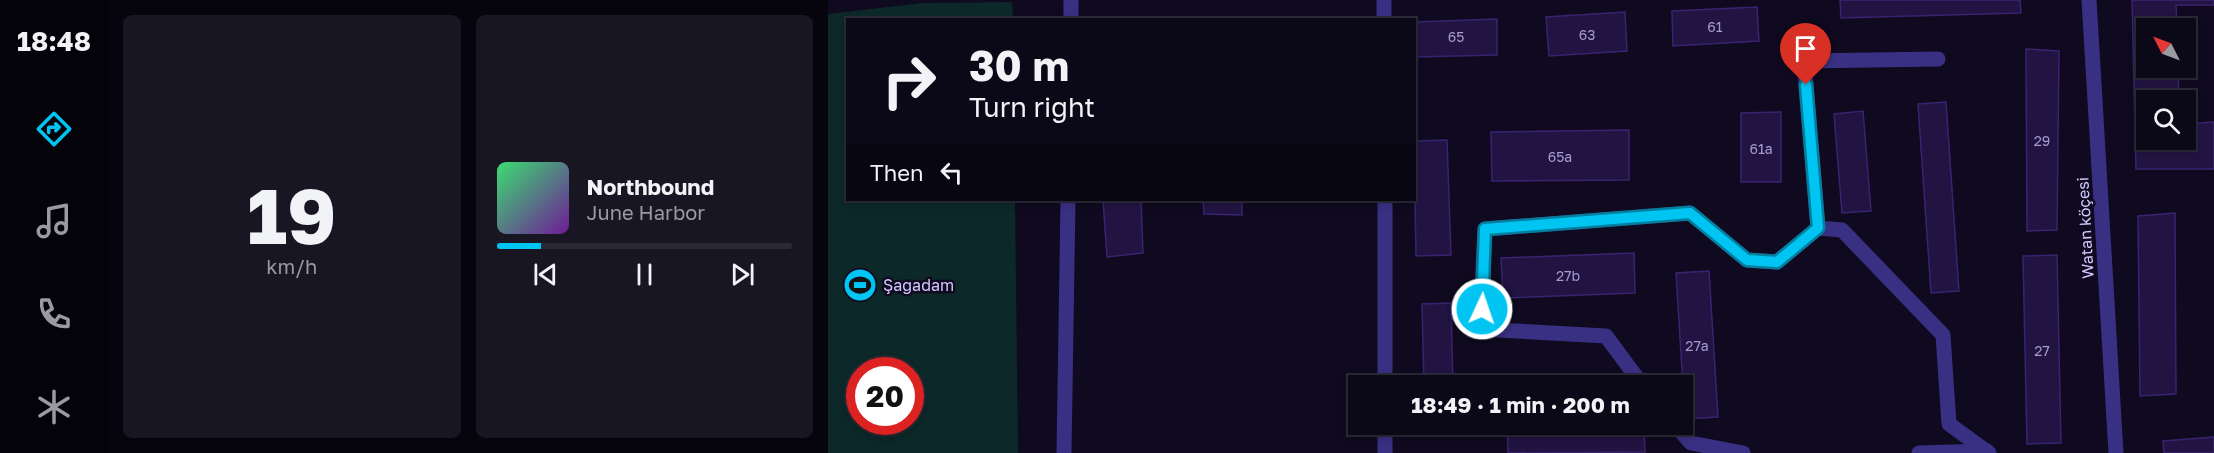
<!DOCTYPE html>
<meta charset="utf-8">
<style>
body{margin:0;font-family:"Golos Text",sans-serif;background:#191624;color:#f1f3f6;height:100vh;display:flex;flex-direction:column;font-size:22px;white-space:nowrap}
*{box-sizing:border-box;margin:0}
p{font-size:20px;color:#9a9aa1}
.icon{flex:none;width:33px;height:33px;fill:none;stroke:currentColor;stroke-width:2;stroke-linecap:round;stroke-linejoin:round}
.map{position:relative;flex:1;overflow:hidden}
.details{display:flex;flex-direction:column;gap:15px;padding:15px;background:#06040d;width:720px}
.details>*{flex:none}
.hud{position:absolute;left:18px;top:18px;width:570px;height:183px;border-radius:0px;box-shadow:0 3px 9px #0003,0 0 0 2px #2b2936;background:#0b0817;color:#f1f3f6;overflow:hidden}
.needle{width:39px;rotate:312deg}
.buttons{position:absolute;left:1308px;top:18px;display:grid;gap:12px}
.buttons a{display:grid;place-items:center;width:60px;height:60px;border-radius:0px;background:#0b0817;box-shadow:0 3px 9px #0003,0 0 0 2px #2b2936;font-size:30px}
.speed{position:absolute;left:18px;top:357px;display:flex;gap:12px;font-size:30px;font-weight:700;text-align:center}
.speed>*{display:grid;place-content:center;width:78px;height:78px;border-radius:50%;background:#0b0817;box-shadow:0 3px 9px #0003,0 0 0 2px #2b2936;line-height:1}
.speed .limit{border:9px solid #d22;background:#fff;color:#111}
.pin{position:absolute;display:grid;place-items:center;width:51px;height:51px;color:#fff;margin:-62px -26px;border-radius:50% 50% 50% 0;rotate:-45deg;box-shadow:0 0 6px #0007}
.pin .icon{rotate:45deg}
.me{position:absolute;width:66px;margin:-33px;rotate:3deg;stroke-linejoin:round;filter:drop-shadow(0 0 4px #0008)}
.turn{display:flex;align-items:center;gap:21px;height:126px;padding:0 24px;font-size:27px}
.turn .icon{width:78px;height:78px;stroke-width:2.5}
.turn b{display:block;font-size:42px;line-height:51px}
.then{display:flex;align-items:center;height:57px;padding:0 24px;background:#0003;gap:12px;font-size:22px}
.details .widget{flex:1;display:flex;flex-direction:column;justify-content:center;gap:9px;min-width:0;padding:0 21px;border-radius:9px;background:#191624}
.details .dial{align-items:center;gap:0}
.dial b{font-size:78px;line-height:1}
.song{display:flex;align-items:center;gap:18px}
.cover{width:72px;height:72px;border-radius:9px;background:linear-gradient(135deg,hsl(140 70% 55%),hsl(280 70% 35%))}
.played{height:6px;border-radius:3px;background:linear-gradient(90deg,#00c5f3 15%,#2b2936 15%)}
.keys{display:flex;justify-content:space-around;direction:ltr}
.details .tiles{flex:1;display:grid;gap:15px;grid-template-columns:repeat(2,1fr)}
.trip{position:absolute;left:520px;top:375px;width:345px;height:60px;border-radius:0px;background:#0b0817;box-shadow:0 3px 9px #0003,0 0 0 2px #2b2936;font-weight:700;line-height:60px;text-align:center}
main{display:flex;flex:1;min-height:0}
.dock{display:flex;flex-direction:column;width:108px;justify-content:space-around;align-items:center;background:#040309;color:#9a9aa1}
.dock .icon{width:42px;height:42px}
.dock .current{color:#00c5f3}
.dock b{font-size:27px;color:#f1f3f6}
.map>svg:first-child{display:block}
</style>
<main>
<nav class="dock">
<b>18:48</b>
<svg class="icon current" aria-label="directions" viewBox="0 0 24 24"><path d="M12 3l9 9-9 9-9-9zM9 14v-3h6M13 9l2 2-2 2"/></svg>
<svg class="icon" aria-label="music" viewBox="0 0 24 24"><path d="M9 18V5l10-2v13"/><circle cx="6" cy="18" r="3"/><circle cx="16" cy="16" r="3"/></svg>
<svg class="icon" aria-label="phone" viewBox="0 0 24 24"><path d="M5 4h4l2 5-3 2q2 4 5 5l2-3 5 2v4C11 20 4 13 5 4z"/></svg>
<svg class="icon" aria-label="climate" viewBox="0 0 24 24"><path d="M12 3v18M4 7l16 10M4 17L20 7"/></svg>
</nav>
<section class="details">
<div class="tiles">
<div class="widget dial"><b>19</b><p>km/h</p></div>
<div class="widget">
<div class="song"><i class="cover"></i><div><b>Northbound</b><p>June Harbor</p></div></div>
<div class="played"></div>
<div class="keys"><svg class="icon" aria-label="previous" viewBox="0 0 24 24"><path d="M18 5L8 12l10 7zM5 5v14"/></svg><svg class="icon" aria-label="pause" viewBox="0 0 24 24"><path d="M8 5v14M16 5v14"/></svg><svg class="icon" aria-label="next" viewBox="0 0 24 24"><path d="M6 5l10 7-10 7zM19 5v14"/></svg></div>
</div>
</div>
</section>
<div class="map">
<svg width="1386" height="453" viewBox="0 0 1386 453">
<rect width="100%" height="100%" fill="#0f0a1f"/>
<path fill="#0c2829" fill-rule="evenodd" d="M184 2 185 19 20 20V200H187L190 453H0V14L94 3ZM32 370H82V422H32Z"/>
<g fill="#211442" stroke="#392370" stroke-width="1.5">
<polygon points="1012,0 1192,0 1193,13 1013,18"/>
<polygon points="1304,0 1386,0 1386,5 1348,5 1349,28 1318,28 1318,68 1350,68 1351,100 1318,100 1318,140 1358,140 1358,124 1386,122 1386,169 1308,169"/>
<polygon points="929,7 931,41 845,46 844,11"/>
<polygon points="797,12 799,51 721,56 718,17"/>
<polygon points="669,19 669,55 587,57 586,22"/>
<polygon points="1198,49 1231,51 1229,230 1199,231"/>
<polygon points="1118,102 1131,291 1103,293 1090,104"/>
<polygon points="1035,111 1043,211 1014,213 1006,114"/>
<polygon points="953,112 953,182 913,182 913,113"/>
<polygon points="801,130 801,180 664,181 663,132"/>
<polygon points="619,140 623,255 588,256 586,141"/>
<polygon points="275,200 313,200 315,253 279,257"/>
<polygon points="375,200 414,200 414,215 376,214"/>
<polygon points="1347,213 1348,394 1312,396 1310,216"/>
<polygon points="806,253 807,293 675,298 673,258"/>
<polygon points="1229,255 1233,443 1199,444 1195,256"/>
<polygon points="881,271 890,417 857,419 848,273"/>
<polygon points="623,303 625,386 596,386 594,304"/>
<polygon points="597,424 626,424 626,428 597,429"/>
<polygon points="679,424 816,424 817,452 680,453"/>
<polygon points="1386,437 1386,453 1336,453 1335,441"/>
</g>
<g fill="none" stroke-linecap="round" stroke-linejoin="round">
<g stroke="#3a3083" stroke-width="15">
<polyline points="556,0 556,20"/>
<polyline points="1261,0 1288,453"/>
<polyline points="243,20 243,0"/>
<polyline points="1110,59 976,61 990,228 1014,230 1115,335 1121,424 1161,453"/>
<polyline points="557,200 557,386"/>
<polyline points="815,386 778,336 652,329 657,229 862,213 919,260 949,262 990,228"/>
<polyline points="557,424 557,453"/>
<polyline points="846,424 863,443 915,453"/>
<polyline points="236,453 240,200"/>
<polyline points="1091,453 1159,451"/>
</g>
</g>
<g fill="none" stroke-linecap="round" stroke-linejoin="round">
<g stroke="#00809e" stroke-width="15">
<polyline id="route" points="654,309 657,229 862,213 919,260 949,262 990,228 978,85"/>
</g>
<use href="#route" stroke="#00c5f3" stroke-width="10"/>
</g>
<defs>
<g id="stadium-disc" transform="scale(1.725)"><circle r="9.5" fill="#00c5f3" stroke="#0f0a1f"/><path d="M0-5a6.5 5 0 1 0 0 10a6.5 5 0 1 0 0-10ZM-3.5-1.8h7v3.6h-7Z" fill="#111"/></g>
</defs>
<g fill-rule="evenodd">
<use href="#stadium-disc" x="32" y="285"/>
</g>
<g text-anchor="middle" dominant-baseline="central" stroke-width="5" stroke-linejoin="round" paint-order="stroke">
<g font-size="14" fill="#a69bd0">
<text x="887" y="26">61</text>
<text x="759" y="34">63</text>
<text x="628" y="36">65</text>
<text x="1214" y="140">29</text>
<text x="933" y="148">61a</text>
<text x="732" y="156">65a</text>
<text x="740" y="275">27b</text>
<text x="869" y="345">27a</text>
<text x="1214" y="350">27</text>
</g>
<g font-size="16" fill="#d3c8ff" stroke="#0f0a1f">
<text transform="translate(1257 228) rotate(-93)">Watan köçesi</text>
</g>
<g font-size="16" fill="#d3c8ff" stroke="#0f0a1f" text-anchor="start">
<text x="55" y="285">Şagadam</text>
</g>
</g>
</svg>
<div class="buttons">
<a><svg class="needle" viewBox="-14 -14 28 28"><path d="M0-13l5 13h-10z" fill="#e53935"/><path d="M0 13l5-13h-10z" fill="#9a9aa1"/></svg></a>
<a><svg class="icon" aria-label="search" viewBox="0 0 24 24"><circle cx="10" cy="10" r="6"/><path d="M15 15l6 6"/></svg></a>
</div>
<div class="speed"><div class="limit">20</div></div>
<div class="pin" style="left:978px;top:85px;background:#d93025"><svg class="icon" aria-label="arrive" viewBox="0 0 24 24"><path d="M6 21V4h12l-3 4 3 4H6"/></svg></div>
<svg class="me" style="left:654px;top:309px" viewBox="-20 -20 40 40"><circle r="17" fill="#00c5f3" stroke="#fff" stroke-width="3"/><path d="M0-11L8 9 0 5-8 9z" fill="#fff"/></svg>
<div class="trip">18:49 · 1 min · 200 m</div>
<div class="hud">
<div class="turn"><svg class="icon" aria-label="right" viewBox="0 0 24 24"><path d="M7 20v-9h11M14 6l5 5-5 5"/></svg><div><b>30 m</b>Turn right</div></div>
<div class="then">Then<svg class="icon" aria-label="left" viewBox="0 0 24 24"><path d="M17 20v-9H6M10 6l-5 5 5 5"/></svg></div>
</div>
</div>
</main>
